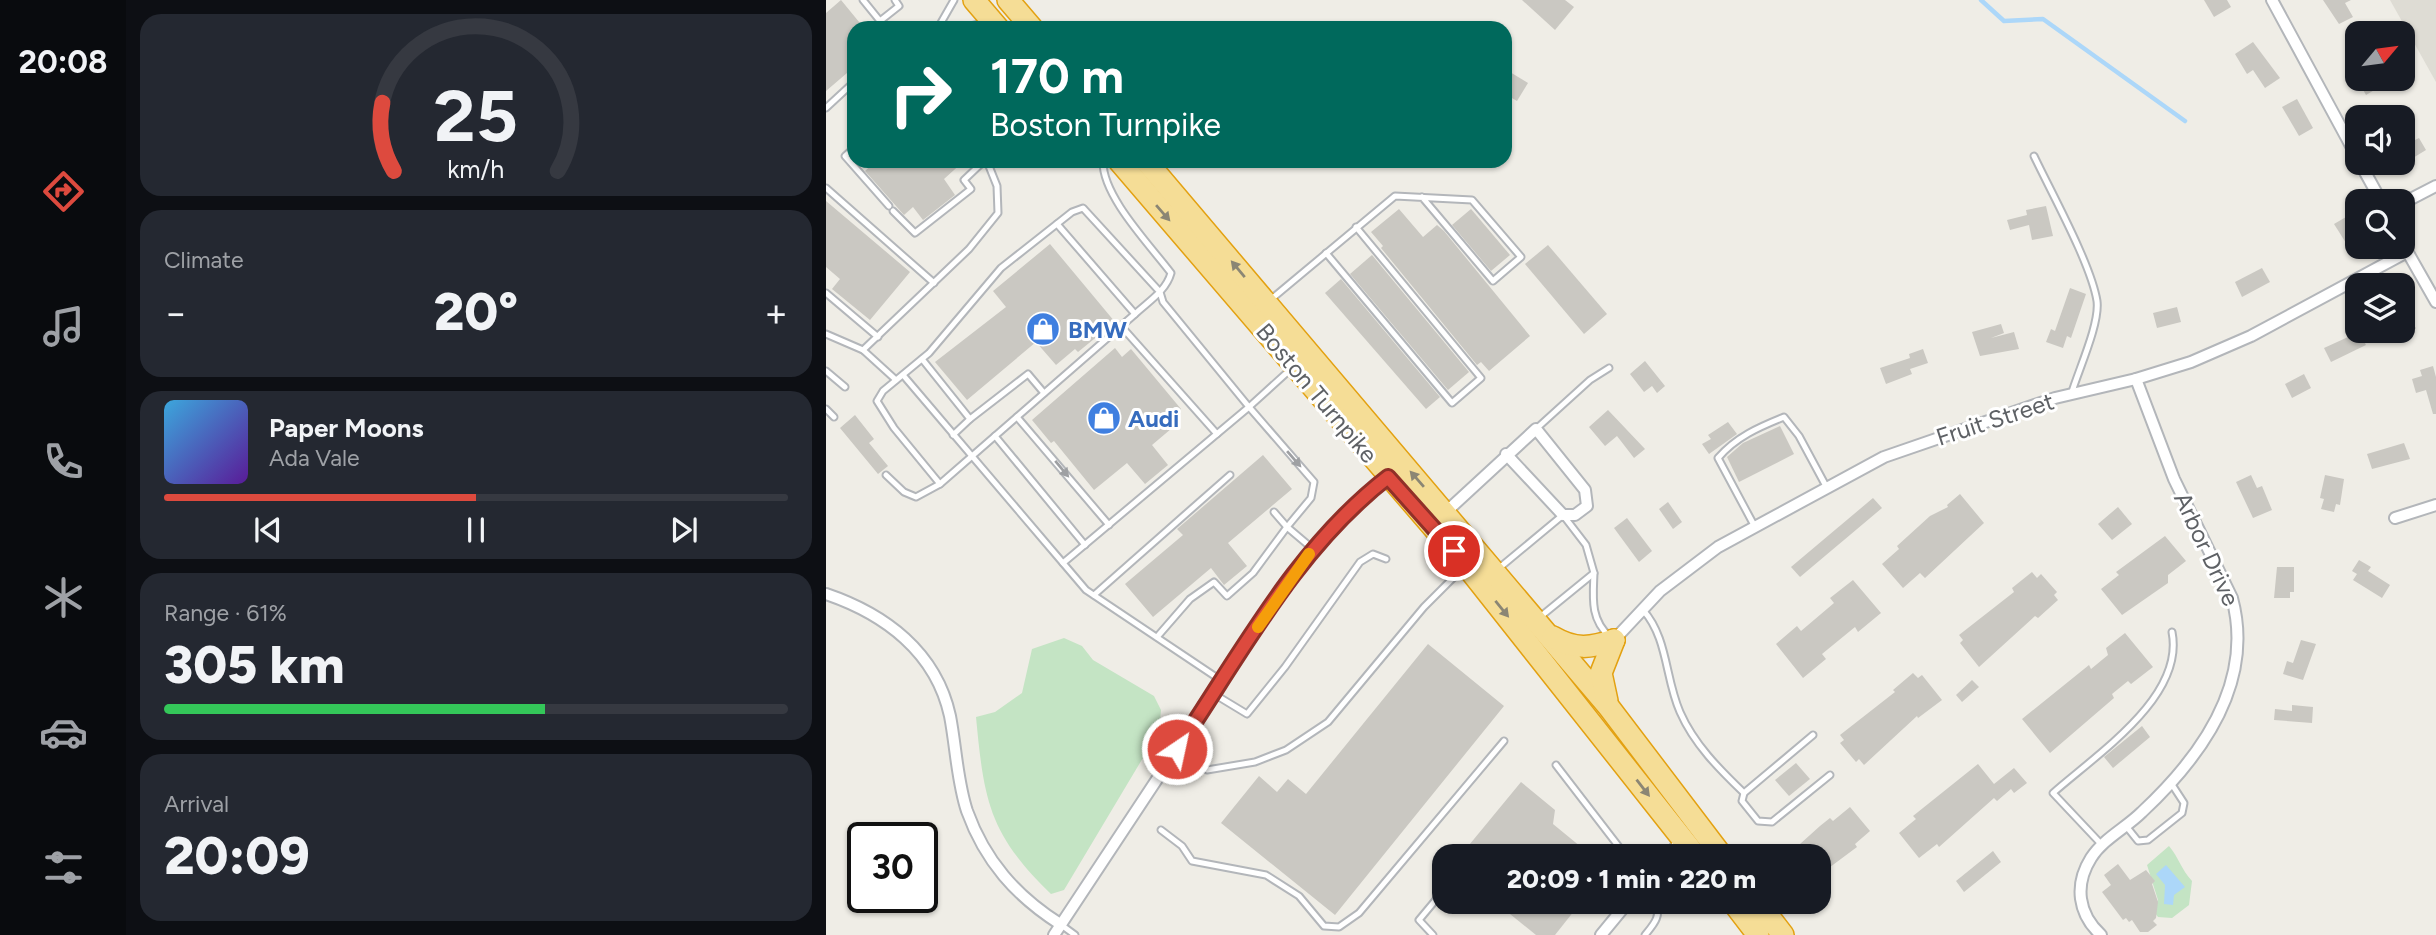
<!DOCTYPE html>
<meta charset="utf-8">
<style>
body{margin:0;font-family:Figtree,sans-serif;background:#242831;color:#f1f3f6;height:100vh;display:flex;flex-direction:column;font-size:26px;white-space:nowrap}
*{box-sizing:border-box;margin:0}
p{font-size:23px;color:#9ea1a6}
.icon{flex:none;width:38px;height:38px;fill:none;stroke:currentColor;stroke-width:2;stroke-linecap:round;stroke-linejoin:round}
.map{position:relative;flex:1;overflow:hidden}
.panel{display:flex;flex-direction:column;gap:14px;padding:14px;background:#0d0f14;width:700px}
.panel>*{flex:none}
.hud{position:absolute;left:21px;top:21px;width:665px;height:147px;border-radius:21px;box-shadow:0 2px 5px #0004;background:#00695c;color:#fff;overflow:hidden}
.needle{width:46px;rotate:61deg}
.fabs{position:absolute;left:1519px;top:21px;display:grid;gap:14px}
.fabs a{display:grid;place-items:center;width:70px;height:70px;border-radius:14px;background:#171b24;box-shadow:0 2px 5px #0004;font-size:35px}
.speed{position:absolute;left:21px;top:822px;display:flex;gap:14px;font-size:35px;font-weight:700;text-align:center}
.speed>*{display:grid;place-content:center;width:91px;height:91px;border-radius:50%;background:#171b24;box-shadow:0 2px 5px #0004;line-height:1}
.speed .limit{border:4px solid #111;border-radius:10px;background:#fff;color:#111}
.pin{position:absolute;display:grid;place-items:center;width:60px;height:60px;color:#fff;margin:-30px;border:4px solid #fff;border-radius:50%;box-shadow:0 2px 7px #0007}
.me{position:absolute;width:77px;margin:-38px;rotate:34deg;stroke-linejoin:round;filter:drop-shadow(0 0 5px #0008)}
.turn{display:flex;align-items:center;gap:24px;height:147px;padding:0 28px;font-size:32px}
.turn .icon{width:91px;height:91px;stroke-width:2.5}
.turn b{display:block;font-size:49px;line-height:60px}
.big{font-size:52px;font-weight:800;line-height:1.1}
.panel .card{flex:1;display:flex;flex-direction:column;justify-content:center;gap:10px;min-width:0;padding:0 24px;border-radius:21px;background:#242831}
.panel .dial{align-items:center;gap:0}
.dial svg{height:182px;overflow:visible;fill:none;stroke:#363941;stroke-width:7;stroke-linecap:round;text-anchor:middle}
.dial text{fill:#f1f3f6;stroke:none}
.song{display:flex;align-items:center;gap:21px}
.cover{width:84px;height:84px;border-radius:10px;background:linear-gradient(135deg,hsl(200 70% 55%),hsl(270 70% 35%))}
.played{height:7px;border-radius:4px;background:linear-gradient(90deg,#dd4a3e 50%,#363941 50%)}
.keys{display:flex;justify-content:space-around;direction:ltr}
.heat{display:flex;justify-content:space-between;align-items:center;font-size:38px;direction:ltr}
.charge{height:10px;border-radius:5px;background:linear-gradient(90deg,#34c759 61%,#363941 0)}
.trip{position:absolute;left:606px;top:844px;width:399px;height:70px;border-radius:21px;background:#171b24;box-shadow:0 2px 5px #0004;font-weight:800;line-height:70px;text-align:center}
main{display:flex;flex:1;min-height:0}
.menu{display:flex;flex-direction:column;width:126px;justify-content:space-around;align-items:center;background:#090b0e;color:#9ea1a6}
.menu .icon{width:49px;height:49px}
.menu .current{color:#dd4a3e}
.menu b{font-size:32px;color:#f1f3f6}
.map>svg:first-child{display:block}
</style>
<main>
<nav class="menu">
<b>20:08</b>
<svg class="icon current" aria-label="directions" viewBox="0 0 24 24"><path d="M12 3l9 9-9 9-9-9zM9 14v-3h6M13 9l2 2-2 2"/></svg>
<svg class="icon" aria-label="music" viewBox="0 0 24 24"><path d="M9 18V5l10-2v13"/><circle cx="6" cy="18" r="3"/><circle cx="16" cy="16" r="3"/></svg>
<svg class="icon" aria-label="phone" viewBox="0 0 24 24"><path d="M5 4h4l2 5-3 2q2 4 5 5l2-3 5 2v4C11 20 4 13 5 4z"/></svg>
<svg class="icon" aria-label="climate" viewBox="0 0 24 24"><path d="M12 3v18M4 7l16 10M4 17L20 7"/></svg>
<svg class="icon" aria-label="car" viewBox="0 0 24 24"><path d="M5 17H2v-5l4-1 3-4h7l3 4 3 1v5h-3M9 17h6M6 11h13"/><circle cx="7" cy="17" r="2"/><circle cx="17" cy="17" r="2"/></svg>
<svg class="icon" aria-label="filters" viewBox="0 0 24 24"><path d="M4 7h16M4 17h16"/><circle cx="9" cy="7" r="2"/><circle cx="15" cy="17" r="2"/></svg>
</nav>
<section class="panel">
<div class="card dial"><svg viewBox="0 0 100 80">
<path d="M14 69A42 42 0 1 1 86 69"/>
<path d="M14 69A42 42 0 0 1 9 39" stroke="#dd4a3e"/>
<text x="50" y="56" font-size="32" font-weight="700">25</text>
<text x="50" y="72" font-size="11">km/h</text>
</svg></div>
<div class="card"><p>Climate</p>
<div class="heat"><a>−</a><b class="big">20°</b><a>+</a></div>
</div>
<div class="card">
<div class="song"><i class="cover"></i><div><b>Paper Moons</b><p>Ada Vale</p></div></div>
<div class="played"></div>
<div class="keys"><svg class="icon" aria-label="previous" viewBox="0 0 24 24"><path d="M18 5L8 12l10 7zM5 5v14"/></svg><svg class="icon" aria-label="pause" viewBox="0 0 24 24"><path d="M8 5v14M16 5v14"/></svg><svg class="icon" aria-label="next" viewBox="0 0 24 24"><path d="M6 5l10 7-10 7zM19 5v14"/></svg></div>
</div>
<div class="card"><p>Range · 61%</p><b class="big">305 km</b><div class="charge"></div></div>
<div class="card"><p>Arrival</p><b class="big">20:09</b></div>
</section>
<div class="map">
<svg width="1610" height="935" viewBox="0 0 1610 935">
<rect width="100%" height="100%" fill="#efede6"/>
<polygon fill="#dedcd4" points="1564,0 1610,0 1610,82"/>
<g fill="#c4e4c4">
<path d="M238 638 256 646 267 660 328 696 335 710 333 731 238 890 225 894C163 834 158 801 150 717L169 712 196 693 206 649Z"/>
<path d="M1343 846C1353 858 1355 869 1366 881L1363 905 1346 918 1332 917 1326 909 1332 900 1321 865Z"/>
</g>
<polygon fill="#acd7f9" points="1340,865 1359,887 1348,895 1347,905 1338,904 1339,885 1330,874"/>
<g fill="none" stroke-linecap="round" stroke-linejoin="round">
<polyline stroke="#acd7f9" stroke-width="4.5" points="1155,0 1178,21 1217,19 1359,121"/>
</g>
<g fill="#cac8c2">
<polygon points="15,0 38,28 28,28 28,67 0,91 0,13"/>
<polygon points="696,0 739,0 748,7 729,30"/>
<polygon points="1378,0 1401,0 1405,7 1388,17"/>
<polygon points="1497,0 1525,0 1519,3 1527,17 1513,24"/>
<polygon points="1427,42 1454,78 1439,88 1427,70 1421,74 1409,54"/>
<polygon points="679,69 702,83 691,101 679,94"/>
<polygon points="1531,79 1567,79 1540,95"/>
<polygon points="1471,99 1487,128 1473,136 1456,107"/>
<polygon points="1577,128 1585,142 1593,138 1600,150 1577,164"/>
<polygon points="50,161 138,161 118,179 129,195 97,220 87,207 78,215 39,171"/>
<polygon points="0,201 84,272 44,320 6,289 14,279 0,267"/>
<polygon points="1220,206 1227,236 1206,240 1203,225 1184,230 1181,220 1201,215 1200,210"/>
<polygon points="573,209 597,237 611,225 618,231 704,336 663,371 655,362 651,365 555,248 557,246 545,232"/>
<polygon points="645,209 684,255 665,271 626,225"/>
<polygon points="1520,217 1531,236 1520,243 1508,224"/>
<polygon points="224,244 289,322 252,352 249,349 230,365 210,342 141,400 109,362 180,307 167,291"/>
<polygon points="722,245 781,314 758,334 699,264"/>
<polygon points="546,255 643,372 622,390 524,274"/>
<polygon points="1436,268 1444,282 1416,297 1409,282"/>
<polygon points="515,279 614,397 600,409 499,293"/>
<polygon points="1244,288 1260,294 1245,338 1241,336 1237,348 1220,342 1225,329 1229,331"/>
<polygon points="1351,307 1355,322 1331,328 1327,313"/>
<polygon points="1577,316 1590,328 1577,342"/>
<polygon points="1175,324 1178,333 1165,338 1188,332 1193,349 1154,356 1146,332"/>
<polygon points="1533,332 1540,345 1505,362 1498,348"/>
<polygon points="289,348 296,357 305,349 355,409 347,416 352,423 326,445 342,465 319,484 301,463 268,490 228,441 225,443 206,420"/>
<polygon points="1097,349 1102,363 1084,369 1086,374 1060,384 1054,368 1084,358 1083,354"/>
<polygon points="819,361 839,386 831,393 826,386 818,392 804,374"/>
<polygon points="1607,366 1610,377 1610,414 1607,414 1600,390 1590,393 1586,379 1596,376 1594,370"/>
<polygon points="1478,374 1485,388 1466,398 1459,384"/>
<polygon points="782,410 819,449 808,458 791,436 779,446 763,427"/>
<polygon points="29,415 48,439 43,443 62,466 52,474 14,428"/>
<polygon points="902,422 911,434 883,454 876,444 885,439 882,435"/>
<polygon points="954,426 968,454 913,482 901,457 917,443"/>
<polygon points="1578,443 1584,459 1546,469 1541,454"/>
<polygon points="437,455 466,489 402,543 421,566 398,585 385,568 327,617 299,584 357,535 351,529"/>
<polygon points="1425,475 1431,488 1436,486 1446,510 1427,518 1410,482"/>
<polygon points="1499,475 1518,479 1514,505 1510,504 1508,512 1495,509 1498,499 1494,498"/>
<polygon points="1134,494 1158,523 1099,578 1094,573 1077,588 1056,564 1073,549 1071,546 1104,516 1122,507 1121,505"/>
<polygon points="1047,498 1056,508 974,577 965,567"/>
<polygon points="842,502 856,522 847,529 833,509"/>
<polygon points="1292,507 1306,524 1286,540 1272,524"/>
<polygon points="801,518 826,551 813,562 788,528"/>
<polygon points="1339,536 1360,561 1342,575 1342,583 1296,615 1275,589 1293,575 1290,572"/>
<polygon points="1533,560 1545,567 1542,571 1564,585 1556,598 1527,580 1531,574 1526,571"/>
<polygon points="1451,567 1468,567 1468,592 1464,592 1464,598 1448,598"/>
<polygon points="1206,572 1211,578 1215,574 1231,592 1228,595 1232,600 1212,618 1209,616 1153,667 1134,643 1137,640 1133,635 1188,592 1186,588"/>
<polygon points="1027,580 1055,613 1032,632 1029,627 996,654 1000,659 977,678 950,644 971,626 975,631 1008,603 1004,598"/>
<polygon points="1299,633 1327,667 1305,684 1302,681 1286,694 1288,698 1224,753 1196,719 1263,665 1265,669 1282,655 1280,648"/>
<polygon points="1475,640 1490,644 1477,680 1457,674 1461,661 1467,663"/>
<polygon points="602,644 678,706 509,915 395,823 433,776 451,792 462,779 480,794"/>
<polygon points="1087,673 1092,678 1096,675 1116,700 1092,718 1091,716 1038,765 1033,759 1030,762 1014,743 1018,740 1014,735 1069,692 1067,690"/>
<polygon points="1146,680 1153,687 1136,702 1130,695"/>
<polygon points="1466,705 1487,707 1486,723 1448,720 1449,709 1466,711"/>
<polygon points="1316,726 1324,737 1287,768 1278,757"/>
<polygon points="970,763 984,779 963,796 949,780"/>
<polygon points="1152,764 1168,784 1188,768 1201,783 1188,793 1185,789 1171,801 1168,798 1113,847 1111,844 1093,858 1073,833 1090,819 1087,816"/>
<polygon points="695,782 729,810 727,824 766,856 634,856"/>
<polygon points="1024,807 1044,831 1029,844 1031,847 992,876 992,856 966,856 976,847 974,844 994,826 1004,818 1007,821"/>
<polygon points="1167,851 1175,862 1138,892 1130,881"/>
<polygon points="1292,864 1304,880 1320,870 1329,881 1326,884 1332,902 1330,918 1327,921 1331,925 1322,932 1314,932 1306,920 1303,922 1300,918 1297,920 1276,892 1285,885 1278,875"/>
<polygon points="668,901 756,901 729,935 710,935"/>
</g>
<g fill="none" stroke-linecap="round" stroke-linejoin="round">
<g stroke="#b3b6ba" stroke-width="9">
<g id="lane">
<polyline points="37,0 54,21"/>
<polyline points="59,28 54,21 73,6 69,0"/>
<polyline points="112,28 128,0"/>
<polyline points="136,28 160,22"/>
<polyline points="0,108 28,82"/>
<polyline points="28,148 19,156 63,206"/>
<path d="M1208 156C1225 192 1265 264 1271 301 1274 324 1252 371 1245 395"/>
<path d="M277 161C276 196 324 245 345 273 340 291 323 301 309 314L114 484 68 428 51 401 57 391 103 353 175 268 246 212 257 208 334 292 337 302 423 407 466 368"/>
<polyline points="0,188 108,283"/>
<polyline points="67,211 89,233 145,189 138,180 158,161"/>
<polyline points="231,224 309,314"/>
<polyline points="500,253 626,403 655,378 530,227"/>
<polyline points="0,293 52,337"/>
<polyline points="443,301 569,196 646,200 695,257 667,281 596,197"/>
<polyline points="295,326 391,434"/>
<polyline points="0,334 37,350"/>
<polyline points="96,359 144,419 202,374 218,393"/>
<polyline points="0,371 19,387"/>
<polyline points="77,375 237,563"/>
<polyline points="70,380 37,350 143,249 172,213 171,186 161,161"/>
<polyline points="0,409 8,417"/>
<polyline points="191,417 283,525"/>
<polyline points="710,429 764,380 783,368"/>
<polyline points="127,435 144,419"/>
<polyline points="169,436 259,545"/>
<polyline points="60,475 78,492 90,497 114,484"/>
<path d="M929 527 892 458C910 437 933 427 958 417L973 436 1001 488"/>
<polyline points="672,569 737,515 760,545 768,573 714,617"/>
<path d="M768 573C767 598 764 619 784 637"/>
<polyline points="268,595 404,475"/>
<path d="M817 610C842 638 839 678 854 712 868 744 893 769 918 793L987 735"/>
<polyline points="331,637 364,599 388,582 401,596 427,573 461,527 487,549"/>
<polyline points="396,681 260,590 237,563 423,407 488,482 485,498 461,527 448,512"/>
<polyline points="388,694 421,714 459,667 534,562 547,554 560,559"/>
<polyline points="351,749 381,770 429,762 460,750 502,722 598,607 637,568"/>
<polyline points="730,765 800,856"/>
<polyline points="918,793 916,801 932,821 946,822 1004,775"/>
<polyline points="1300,826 1312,841 1322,840 1356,813 1358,803 1345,783"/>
<polyline points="335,830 356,846 366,861 440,875 473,896 498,926 513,927 533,913 678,741"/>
<path d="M1276 845 1227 793C1271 754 1359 697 1346 632"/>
<polyline points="234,924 249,935"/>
<polyline points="607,935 593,920 618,890"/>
<path d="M819 935C828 924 836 916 829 901"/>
</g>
</g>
<g stroke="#b3b6ba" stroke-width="14">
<g id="street">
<polyline points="1446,0 1531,157"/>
<polyline points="1534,163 1555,201"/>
<polyline points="1577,203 1610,186"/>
<polyline points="1577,244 1610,302"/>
<polyline points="620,512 710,429 759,490 761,506 749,515 737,515 680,454"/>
<polyline points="1569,518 1610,505"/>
<path d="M0 594C59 614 110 652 124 716 130 747 131 781 141 811 159 861 190 896 234 924"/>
<polyline points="788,640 834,591 892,547 1058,457 1229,398 1310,379 1365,362 1425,336 1581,252"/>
<polyline points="842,856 857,838"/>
<polyline points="228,935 468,572 507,526 562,477"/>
<polyline points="775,935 803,901"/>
<path d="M1275 935C1252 914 1248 885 1265 858 1277 839 1300 828 1316 812 1375 757 1429 682 1406 598L1348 479 1310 379"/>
</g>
</g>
<g stroke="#e3a111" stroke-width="24">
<g id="highway">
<polyline points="148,0 172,28"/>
<polyline points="182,0 206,28"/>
<polyline points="293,161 643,569 870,856"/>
<polyline points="320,161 782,706 896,856"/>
<path d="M727 637C749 650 765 648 788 640"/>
<polyline points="781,701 775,673 788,640"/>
<polyline points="906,901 932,935"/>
<polyline points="931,901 957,935"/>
</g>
</g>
<use href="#lane" stroke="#fff" stroke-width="5"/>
<use href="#street" stroke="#fff" stroke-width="10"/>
<use href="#highway" stroke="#f5dd96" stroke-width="21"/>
</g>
<defs><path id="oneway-solid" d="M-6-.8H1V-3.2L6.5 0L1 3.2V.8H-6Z" transform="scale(1.75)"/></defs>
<g fill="#8b8674">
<use href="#oneway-solid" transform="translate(337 213) rotate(49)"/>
<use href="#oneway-solid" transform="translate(412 269) rotate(-130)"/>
<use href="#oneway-solid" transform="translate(591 479) rotate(-131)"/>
<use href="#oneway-solid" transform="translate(676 609) rotate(51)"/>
<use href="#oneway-solid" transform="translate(817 788) rotate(52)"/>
</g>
<g fill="#9ea0a3">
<use href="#oneway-solid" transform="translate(468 459) rotate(49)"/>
<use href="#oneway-solid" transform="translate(236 469) rotate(50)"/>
</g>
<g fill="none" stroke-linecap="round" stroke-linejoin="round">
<g stroke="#903028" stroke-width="18">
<path id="route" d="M351 749C415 654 470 548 562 477L628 551"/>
</g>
<use href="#route" stroke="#dd4a3e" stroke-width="12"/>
<polyline stroke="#f59e0b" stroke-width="12" points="432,627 483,554"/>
</g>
<defs>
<g id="shop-disc" transform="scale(1.75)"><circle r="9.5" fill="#3f7fe0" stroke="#fff"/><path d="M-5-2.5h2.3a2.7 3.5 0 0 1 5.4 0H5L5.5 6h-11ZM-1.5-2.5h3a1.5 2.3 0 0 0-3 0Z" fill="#fff"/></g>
</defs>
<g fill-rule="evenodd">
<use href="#shop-disc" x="217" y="329"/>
<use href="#shop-disc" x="278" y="418"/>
</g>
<g text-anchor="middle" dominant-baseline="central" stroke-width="6" stroke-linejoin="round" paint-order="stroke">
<g font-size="24" font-weight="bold" fill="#366cbe" stroke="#fff" text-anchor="start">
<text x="242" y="329">BMW</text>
<text x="302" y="418">Audi</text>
</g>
<g font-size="24" fill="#5e6165" stroke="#fff">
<text transform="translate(491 393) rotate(50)">Boston Turnpike</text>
<text transform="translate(1169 419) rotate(-18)">Fruit Street</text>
<text transform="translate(1381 549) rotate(65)">Arbor Drive</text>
</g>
</g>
</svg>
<div class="fabs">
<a><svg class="needle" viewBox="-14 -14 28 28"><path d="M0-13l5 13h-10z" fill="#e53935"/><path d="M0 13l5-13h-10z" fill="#9ea1a6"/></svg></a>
<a><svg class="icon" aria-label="sound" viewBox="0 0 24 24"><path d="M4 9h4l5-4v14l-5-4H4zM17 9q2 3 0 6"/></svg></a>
<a><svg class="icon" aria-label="search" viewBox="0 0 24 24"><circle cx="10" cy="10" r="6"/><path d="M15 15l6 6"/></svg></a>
<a><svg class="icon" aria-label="layers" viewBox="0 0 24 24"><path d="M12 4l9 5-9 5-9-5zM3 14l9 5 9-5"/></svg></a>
</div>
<div class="speed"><div class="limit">30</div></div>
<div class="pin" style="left:628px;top:551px;background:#d93025"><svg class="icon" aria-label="arrive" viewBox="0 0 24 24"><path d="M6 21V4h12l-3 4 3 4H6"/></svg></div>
<svg class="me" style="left:351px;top:749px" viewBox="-20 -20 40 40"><circle r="17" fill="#dd4a3e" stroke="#fff" stroke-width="3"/><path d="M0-11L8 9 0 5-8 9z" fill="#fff"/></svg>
<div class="trip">20:09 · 1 min · 220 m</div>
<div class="hud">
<div class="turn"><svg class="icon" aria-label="right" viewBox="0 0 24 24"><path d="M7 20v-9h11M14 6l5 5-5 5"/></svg><div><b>170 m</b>Boston Turnpike</div></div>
</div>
</div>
</main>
